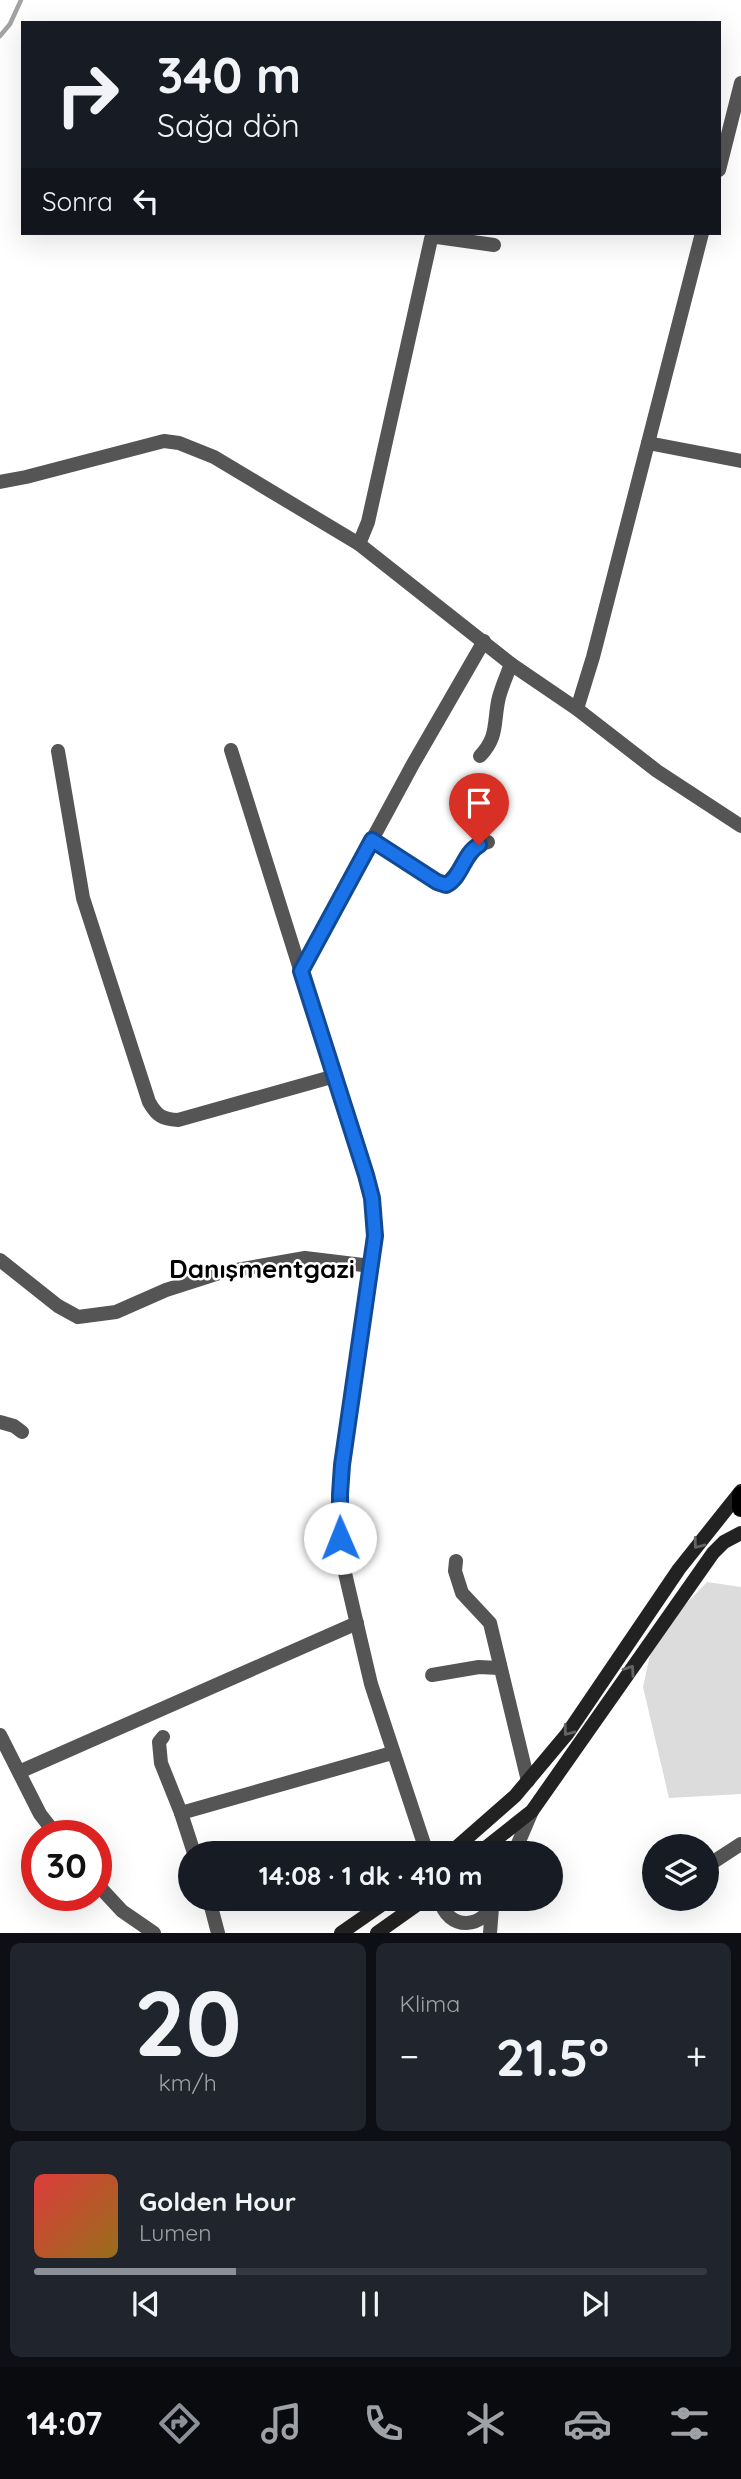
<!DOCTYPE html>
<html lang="tr">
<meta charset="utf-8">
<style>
body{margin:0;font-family:Quicksand,sans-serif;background:#20242c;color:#f1f3f6;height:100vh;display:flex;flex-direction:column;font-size:26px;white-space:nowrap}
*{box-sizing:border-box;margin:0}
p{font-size:23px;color:#9ea1a6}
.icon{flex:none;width:38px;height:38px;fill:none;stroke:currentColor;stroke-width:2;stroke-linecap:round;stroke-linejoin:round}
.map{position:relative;height:1933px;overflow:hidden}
.side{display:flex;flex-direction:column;gap:10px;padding:10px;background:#0d0f14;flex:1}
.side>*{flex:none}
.guide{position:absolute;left:21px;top:21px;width:700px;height:214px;border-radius:0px;box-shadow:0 7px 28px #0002;background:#171b24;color:#f1f3f6;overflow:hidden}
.tools{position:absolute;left:642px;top:1834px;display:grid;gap:14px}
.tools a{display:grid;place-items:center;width:77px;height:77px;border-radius:50%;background:#171b24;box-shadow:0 7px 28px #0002;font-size:35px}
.speed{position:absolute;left:21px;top:1820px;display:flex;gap:14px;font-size:35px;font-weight:700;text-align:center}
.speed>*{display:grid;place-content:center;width:91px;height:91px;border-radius:50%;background:#171b24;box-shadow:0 7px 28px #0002;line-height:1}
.speed .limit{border:10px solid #d22;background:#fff;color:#111}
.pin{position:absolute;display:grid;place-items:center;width:60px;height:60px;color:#fff;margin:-72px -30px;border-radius:50% 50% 50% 0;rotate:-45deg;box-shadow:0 0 7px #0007}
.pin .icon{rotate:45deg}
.me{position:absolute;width:77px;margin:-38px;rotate:359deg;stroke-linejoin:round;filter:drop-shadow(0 0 5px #0008)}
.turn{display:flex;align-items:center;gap:24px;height:147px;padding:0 21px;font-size:32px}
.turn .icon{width:91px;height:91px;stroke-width:2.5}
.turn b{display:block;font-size:49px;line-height:60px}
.then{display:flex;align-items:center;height:66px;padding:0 21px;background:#0003;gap:14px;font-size:26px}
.big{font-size:52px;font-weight:700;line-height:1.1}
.side .tile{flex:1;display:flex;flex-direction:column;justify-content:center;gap:10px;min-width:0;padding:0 24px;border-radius:10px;background:#20242c}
.side .dial{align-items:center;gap:0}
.dial b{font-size:91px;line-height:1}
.song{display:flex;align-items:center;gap:21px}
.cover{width:84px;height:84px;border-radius:10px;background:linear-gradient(135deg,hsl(0 70% 55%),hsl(40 70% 35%))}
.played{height:7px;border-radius:4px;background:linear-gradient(90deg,#8c9099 30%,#363941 30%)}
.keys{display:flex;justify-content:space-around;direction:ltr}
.heat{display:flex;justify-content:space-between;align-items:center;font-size:38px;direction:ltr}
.side .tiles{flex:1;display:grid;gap:10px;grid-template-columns:1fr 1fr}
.tile:last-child{grid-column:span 2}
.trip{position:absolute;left:178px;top:1841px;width:385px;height:70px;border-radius:35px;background:#171b24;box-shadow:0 7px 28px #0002;font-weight:700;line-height:70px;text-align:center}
.menu{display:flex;height:112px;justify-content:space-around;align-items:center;background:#090b0e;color:#9ea1a6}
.menu .icon{width:49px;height:49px}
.menu .active{color:#8c9099}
.menu b{font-size:32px;color:#f1f3f6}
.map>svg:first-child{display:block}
</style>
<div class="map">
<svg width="741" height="1933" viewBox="0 0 741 1933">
<rect width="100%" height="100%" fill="#fff"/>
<polygon fill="#dcdcdc" points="707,1582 741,1587 741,1794 669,1798 643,1687 650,1655 680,1610"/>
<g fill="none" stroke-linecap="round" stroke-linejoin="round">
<polyline stroke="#a3a3a3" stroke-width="4.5" points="0,36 10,24 21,0"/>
<g stroke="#dbdbdb" stroke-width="19">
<polyline id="primary" points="741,1495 741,1508"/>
</g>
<g stroke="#555" stroke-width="14">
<polyline points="719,170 741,83"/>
<polyline points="648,443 741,461"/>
<polyline points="0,482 26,477 164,441 179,443 214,457 359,544 511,664 577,709 657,771 741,826"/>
<polyline points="359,544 368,522 431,239 437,237 494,245"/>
<polyline points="577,709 593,657 702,233"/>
<polyline points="231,750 372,1198 375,1236 343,1465 339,1527 341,1556 371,1684 427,1853"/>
<path d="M58 751 83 898 149 1102C157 1116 162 1119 178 1120L335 1076"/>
<path d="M480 756C499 736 493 722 499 697 502 686 507 675 511 664"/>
<path d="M372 840 437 882 446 885C466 875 459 850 488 842"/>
<polyline points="301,971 413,764 484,641"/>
<polyline points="0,1260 58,1306 78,1317 116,1312 166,1290 219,1273 305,1258 371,1266"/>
<polyline points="0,1422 14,1426 22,1432"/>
<polyline points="456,1561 455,1571 462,1593 490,1623 528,1781"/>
<polyline points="432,1675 479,1667 499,1668"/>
<polyline points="0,1735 40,1814 57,1836"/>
<polyline points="163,1737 159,1742 161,1763 181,1813 194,1853"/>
<polyline points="19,1772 357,1623"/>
<polyline points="181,1813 392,1753"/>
<polyline points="707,1866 741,1844"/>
<polyline points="96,1883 122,1911 154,1933"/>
<polyline points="209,1899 218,1933"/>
</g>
<g stroke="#555" stroke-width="14">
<polyline points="514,1853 532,1811"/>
<path d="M440 1899C447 1932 486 1930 494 1899"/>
<polyline points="490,1933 492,1908"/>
</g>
<g stroke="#222" stroke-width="14">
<polyline points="450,1853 515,1796 567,1734 679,1569 741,1491"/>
<polyline points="479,1853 532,1811 713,1553 724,1542 741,1533"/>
<polyline points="341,1933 390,1899"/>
<polyline points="377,1933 425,1899"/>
</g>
<use href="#primary" stroke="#000" stroke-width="18"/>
</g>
<defs><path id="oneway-chevron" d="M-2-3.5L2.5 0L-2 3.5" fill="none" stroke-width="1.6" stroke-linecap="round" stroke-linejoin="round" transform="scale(1.75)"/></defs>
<g stroke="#646464">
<use href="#oneway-chevron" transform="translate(698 1544) rotate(127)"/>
<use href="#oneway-chevron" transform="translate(630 1670) rotate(-55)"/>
<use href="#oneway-chevron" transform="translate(568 1731) rotate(127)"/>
</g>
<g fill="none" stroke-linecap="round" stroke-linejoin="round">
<g stroke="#114b97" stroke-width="18">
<path id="route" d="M340 1538V1494L342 1465 375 1236 372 1198 366 1175 301 971 372 840 437 882 446 885C462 877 463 854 479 845"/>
</g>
<use href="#route" stroke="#1a73e8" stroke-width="12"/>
</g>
<g text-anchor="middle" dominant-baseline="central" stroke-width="5" stroke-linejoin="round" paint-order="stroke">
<g font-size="26" font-weight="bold" fill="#000" stroke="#fff">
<text x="262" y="1268">Danışmentgazi</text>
</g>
</g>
</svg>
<div class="tools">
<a><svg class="icon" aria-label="layers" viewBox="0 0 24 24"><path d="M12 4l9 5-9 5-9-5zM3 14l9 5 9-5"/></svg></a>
</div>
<div class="speed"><div class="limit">30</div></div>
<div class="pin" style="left:479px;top:845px;background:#d93025"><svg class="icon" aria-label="arrive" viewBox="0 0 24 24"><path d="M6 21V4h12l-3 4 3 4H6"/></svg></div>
<svg class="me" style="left:340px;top:1538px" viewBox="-20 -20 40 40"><circle r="19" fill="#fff"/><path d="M0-13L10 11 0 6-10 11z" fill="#1a73e8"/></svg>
<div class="trip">14:08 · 1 dk · 410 m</div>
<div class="guide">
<div class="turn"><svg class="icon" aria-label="right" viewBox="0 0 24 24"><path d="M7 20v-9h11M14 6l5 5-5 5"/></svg><div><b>340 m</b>Sağa dön</div></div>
<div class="then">Sonra<svg class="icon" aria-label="left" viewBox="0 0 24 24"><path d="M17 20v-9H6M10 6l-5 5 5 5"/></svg></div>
</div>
</div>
<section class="side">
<div class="tiles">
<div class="tile dial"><b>20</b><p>km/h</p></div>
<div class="tile"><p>Klima</p>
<div class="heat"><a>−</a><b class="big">21.5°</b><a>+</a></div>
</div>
<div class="tile">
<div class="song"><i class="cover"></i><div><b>Golden Hour</b><p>Lumen</p></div></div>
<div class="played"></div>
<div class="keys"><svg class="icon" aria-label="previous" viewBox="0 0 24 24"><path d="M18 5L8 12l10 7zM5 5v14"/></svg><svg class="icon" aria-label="pause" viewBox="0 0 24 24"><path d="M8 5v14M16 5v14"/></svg><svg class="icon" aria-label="next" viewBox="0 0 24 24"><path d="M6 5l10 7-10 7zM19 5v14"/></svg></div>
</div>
</div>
</section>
<nav class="menu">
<b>14:07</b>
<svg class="icon active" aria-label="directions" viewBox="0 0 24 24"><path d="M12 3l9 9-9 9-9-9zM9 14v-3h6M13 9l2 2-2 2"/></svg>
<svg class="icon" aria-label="music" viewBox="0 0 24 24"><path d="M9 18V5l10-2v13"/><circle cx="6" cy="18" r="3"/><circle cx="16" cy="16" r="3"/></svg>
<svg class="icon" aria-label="phone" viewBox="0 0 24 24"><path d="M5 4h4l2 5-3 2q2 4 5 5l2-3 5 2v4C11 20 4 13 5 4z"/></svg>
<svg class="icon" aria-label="climate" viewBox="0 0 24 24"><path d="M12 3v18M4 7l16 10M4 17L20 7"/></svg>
<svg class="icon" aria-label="car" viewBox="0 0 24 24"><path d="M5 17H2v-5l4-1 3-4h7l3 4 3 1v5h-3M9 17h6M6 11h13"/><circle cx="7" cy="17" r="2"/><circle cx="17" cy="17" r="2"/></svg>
<svg class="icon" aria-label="filters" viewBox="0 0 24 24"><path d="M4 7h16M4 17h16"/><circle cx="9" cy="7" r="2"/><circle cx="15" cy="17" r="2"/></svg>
</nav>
